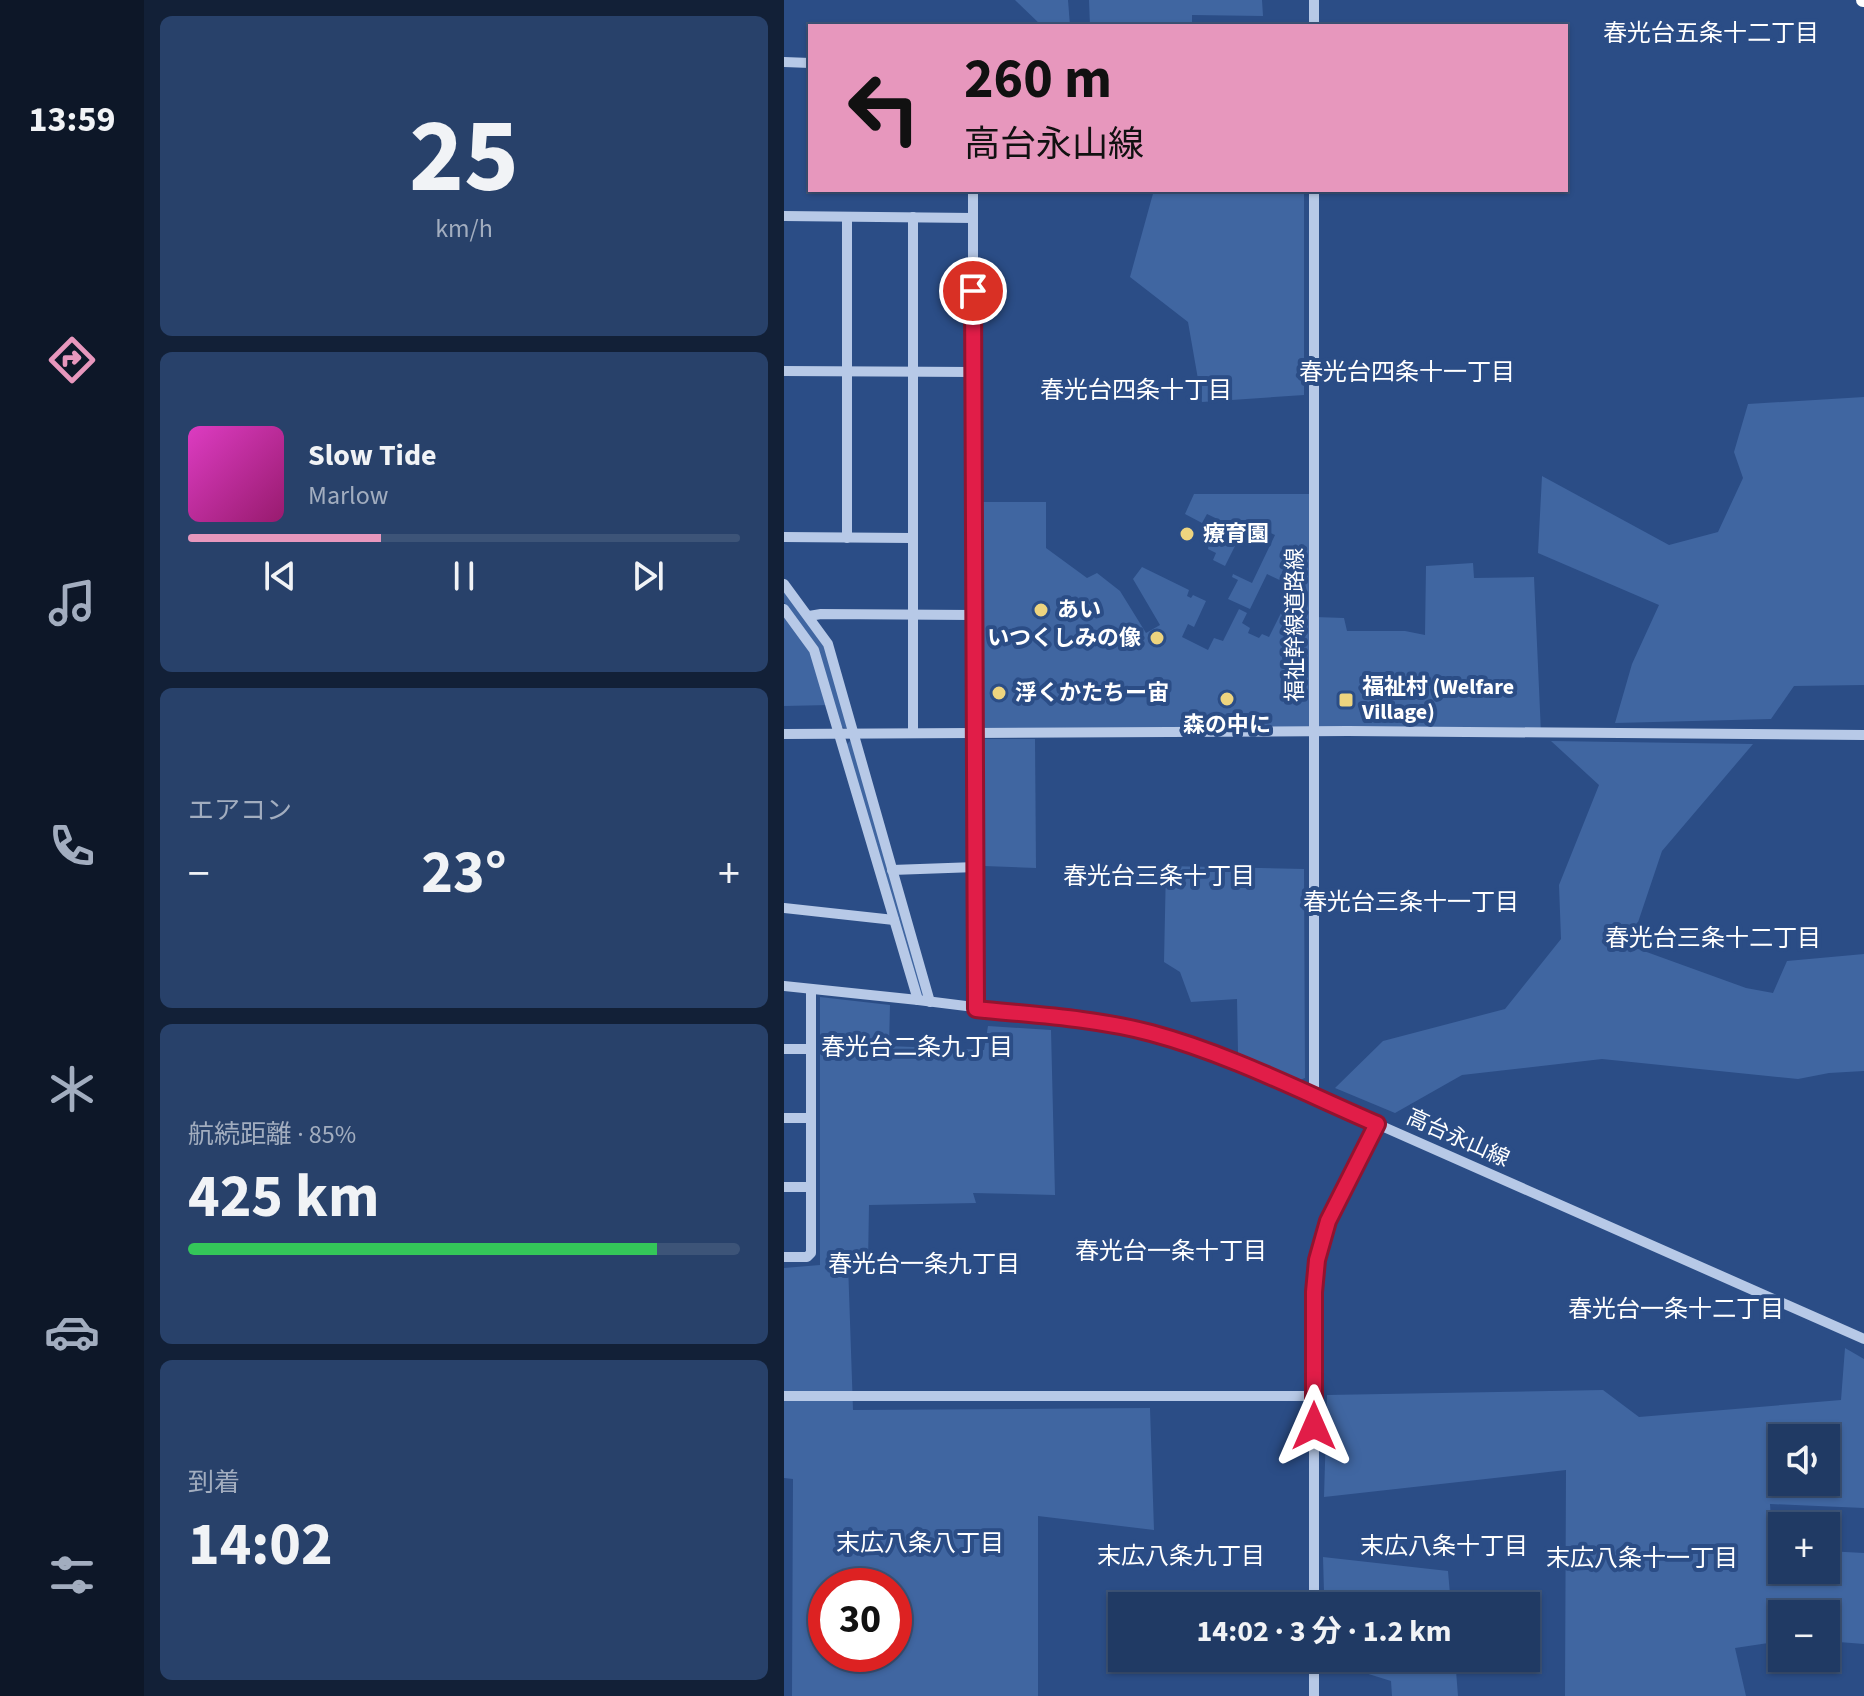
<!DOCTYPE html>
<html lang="ja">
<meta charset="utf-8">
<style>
body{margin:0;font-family:"Source Sans 3","Noto Sans JP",sans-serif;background:#28416a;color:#f1f3f6;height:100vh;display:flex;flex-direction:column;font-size:30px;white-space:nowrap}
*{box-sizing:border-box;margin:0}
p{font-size:26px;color:#a2adbf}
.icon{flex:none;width:44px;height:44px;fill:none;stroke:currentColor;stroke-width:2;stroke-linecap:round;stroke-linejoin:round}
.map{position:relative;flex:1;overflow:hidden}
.sheet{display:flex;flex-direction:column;gap:16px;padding:16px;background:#122037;width:640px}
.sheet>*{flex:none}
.guide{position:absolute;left:24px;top:24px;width:760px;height:168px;border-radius:0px;box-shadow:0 2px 6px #0004,0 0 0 2px #3d5478;background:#e797bd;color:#111;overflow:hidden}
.buttons{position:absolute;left:984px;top:1424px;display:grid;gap:16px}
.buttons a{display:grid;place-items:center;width:72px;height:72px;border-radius:0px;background:#203a64;box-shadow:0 2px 6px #0004,0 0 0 2px #3d5478;font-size:40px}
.speed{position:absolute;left:24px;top:1568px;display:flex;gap:16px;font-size:40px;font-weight:700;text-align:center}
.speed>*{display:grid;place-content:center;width:104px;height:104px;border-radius:50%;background:#203a64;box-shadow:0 2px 6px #0004,0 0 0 2px #3d5478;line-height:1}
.speed .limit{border:12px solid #d22;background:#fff;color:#111}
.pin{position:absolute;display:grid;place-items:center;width:68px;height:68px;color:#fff;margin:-34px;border:4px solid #fff;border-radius:50%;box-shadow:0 2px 8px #0007}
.me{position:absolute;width:88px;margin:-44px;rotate:0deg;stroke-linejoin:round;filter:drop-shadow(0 0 6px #0008)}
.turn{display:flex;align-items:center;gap:28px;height:168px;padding:0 24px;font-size:36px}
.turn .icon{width:104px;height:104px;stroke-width:2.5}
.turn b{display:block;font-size:56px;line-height:68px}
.big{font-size:60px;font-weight:700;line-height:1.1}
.sheet .widget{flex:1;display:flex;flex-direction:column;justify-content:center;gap:12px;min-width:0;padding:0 28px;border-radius:12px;background:#28416a}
.sheet .dial{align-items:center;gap:0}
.dial b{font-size:104px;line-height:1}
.song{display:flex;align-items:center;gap:24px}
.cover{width:96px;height:96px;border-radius:12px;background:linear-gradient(135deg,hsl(310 70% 55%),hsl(320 70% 35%))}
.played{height:8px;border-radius:4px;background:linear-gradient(90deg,#e797bd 35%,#3d5478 35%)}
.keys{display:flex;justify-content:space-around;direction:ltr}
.heat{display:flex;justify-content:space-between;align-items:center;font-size:44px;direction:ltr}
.charge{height:12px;border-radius:6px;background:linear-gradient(90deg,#34c759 85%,#3d5478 0)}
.trip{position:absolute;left:324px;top:1592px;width:432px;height:80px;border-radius:0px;background:#203a64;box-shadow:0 2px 6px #0004,0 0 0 2px #3d5478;font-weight:700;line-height:80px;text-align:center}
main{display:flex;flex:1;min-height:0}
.tabs{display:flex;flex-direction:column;width:144px;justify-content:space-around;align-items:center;background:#0d1728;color:#a2adbf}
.tabs .icon{width:56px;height:56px}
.tabs .active{color:#e797bd}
.tabs b{font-size:36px;color:#f1f3f6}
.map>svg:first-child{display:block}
</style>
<main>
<nav class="tabs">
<b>13:59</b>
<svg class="icon active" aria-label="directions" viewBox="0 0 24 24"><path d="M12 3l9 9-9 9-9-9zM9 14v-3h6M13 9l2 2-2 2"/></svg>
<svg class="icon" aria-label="music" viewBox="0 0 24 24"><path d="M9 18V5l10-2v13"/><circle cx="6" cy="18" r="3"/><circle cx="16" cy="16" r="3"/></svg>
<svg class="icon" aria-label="phone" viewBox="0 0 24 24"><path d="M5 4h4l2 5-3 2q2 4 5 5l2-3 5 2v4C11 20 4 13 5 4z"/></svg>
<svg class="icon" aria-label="climate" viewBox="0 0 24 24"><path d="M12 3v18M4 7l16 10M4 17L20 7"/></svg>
<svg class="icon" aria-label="car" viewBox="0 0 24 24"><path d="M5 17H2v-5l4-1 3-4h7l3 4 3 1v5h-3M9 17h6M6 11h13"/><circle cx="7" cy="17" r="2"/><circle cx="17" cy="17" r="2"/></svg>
<svg class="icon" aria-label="filters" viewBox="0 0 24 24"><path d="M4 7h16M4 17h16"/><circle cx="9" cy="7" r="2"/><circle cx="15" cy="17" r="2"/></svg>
</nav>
<section class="sheet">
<div class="widget dial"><b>25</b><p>km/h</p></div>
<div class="widget">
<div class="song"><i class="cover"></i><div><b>Slow Tide</b><p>Marlow</p></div></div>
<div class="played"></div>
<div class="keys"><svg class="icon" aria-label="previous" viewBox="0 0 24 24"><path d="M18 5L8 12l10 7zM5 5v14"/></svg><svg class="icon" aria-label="pause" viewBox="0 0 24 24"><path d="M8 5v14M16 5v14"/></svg><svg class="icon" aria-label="next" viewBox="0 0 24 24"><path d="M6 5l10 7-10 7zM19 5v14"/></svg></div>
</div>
<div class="widget"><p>エアコン</p>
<div class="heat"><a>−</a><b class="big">23°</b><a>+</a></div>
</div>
<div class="widget"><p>航続距離 · 85%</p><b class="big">425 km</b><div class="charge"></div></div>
<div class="widget"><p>到着</p><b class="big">14:02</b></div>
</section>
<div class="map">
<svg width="1080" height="1696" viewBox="0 0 1080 1696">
<rect width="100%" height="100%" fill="#2b4d86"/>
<g fill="#4066a1" fill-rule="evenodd">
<polygon points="231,0 284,0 286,26 258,26"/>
<polygon points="305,0 478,0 479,16 408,15 408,26 306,26"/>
<polygon points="370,190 520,190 520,395 418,402 404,322 346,277"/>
<polygon points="1080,397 1080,685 1010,686 987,719 831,723 848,664 875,605 754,553 758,476 885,545 934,532 959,478 950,452 964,404"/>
<polygon points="410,494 531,494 531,617 560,618 563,631 621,631 641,635 642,566 689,563 690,578 750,577 757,733 189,733 189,502 262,502 262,548 303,578 313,573 336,591 362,633 376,625 349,579 358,567 405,590 403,596 407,598 409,595 422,601 410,627 404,624 398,637 424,650 430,638 439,641 455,609 463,613 458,623 466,628 464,633 475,638 478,634 485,637 504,599 501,597 506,585 483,574 466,609 444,599 454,580 448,577 449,574 468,583 491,535 463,522 441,566 429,560 432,553 424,549 426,539 439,544 448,526 423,514 418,523 401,514"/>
<polygon points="0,586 41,645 65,729 57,727 33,649 0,602"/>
<polygon points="0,609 30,650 46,705 0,706"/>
<polygon points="199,739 251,739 252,868 200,866"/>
<polygon points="67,740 145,994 137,996 62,745"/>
<polygon points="767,741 969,744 878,851 846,946 962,988 989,993 1003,961 1080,954 1080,1071 1045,1073 1014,1079 818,1059 678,1075 611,1113 551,1088 599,1041 721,1009 777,939 775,885 815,785"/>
<polygon points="382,866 520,869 521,1078 516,1080 454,1053 453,999 407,1002 396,972 380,962"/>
<path d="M36 997 106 1005 105 1046 200 1050 204 1026 267 1030 271 1195 189 1193 192 1203 85 1205 84 1263H64L69 1410 366 1408 370 1530 254 1516V1696H8L9 1479 0 1478V1268L36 1265ZM42 1586H110V1654H42Z"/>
<path d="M1061 1348 1080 1359V1508L986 1504 989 1549 998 1550V1570H1042V1551L1080 1553V1644L1042 1641V1614H998V1641L951 1648 962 1696H781L782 1470 540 1497 543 1395 819 1390 855 1417 1057 1400ZM998 1438H1042V1482H998Z"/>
<polygon points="539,1557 664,1571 667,1606 582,1606 582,1593 540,1592"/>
<polygon points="579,1658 671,1658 674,1696 608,1696 607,1681 578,1672"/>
</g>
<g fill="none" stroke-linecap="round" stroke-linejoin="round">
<g stroke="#b7c9e7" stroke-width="10">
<polyline points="530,26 530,0"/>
<polyline points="0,62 26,63"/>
<polyline points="189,190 189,733 192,1009"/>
<polyline points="530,190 530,1097"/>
<polyline points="0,216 189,218"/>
<polyline points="0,371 189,372"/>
<polyline points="0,537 128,538"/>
<polyline points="63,538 63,217"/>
<polyline points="0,584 44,644 146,1002"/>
<polyline points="0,609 30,650 134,1000"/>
<polyline points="25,616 37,614 189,615"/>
<polyline points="129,732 129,217"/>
<polyline points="0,734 564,731 1080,735"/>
<polyline points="108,870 192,867"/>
<polyline points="0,908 110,920"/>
<polyline points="0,986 134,1000 325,1024 365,1032 405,1045 593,1124 1080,1339"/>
<polyline points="0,1049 26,1049"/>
<polyline points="0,1118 27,1118"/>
<polyline points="0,1187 27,1187"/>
<polyline points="0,1257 23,1257 27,1253 27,989"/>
<polyline points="0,1396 530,1396"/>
<path d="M530 1606V1292C536 1226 564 1182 593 1124"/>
<polyline points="530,1696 530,1658"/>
</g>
<polyline stroke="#fff" stroke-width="14" points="1079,0 1080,0"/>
</g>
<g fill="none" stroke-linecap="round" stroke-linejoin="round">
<g stroke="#92132f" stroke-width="20">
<path id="route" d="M189 291 192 1009C250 1015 310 1018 367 1033 445 1054 519 1092 593 1124L544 1221 533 1260 530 1292V1426"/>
</g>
<use href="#route" stroke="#e11d48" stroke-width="14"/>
</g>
<g fill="#edd47f" stroke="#2b4d86" stroke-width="3">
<circle cx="403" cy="534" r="8"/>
<circle cx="257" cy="610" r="8"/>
<circle cx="373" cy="638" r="8"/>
<circle cx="215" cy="693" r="8"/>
<circle cx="443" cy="699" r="8"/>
<rect x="554" y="692" width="16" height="16" rx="4"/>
</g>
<g text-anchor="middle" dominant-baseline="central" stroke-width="8" stroke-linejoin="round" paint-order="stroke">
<g font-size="22" font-weight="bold" fill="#fff" stroke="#2b4d86" text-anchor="start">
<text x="419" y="534">療育園</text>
<text x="273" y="610">あい</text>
<text x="357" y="638" text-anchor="end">いつくしみの像</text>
<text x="578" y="687">福祉村 (Welfare<tspan x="578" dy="25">Village)</tspan></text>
<text x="231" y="693">浮くかたちー宙</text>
<text x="443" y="725" text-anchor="middle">森の中に</text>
</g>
<g font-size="22" fill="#fff" stroke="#2b4d86">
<text transform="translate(511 625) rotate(-90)">福祉幹線道路線</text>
<text transform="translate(674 1138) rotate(24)">高台永山線</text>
</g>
<g font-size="24" fill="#fff" stroke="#2b4d86">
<text x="927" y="33">春光台五条十二丁目</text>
<text x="623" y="372">春光台四条十一丁目</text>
<text x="352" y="390">春光台四条十丁目</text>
<text x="375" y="876">春光台三条十丁目</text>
<text x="627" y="902">春光台三条十一丁目</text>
<text x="929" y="938">春光台三条十二丁目</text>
<text x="133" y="1047">春光台二条九丁目</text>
<text x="387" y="1251">春光台一条十丁目</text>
<text x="140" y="1264">春光台一条九丁目</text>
<text x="892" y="1309">春光台一条十二丁目</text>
<text x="136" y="1543">末広八条八丁目</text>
<text x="660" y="1546">末広八条十丁目</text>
<text x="397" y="1556">末広八条九丁目</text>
<text x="858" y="1558">末広八条十一丁目</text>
</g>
</g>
</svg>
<div class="buttons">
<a><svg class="icon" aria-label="sound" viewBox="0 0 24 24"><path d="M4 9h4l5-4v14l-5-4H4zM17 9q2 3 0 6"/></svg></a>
<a>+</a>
<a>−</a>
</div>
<div class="speed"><div class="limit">30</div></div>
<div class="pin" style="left:189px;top:291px;background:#d93025"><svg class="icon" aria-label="arrive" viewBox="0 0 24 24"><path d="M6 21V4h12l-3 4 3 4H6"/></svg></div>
<svg class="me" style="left:530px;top:1426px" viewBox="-20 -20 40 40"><path d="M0-17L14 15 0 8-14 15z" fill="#e11d48" stroke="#fff" stroke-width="4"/></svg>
<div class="trip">14:02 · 3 分 · 1.2 km</div>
<div class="guide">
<div class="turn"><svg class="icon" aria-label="left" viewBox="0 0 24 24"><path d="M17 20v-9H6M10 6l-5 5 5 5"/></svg><div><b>260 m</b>高台永山線</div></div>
</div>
</div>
</main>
